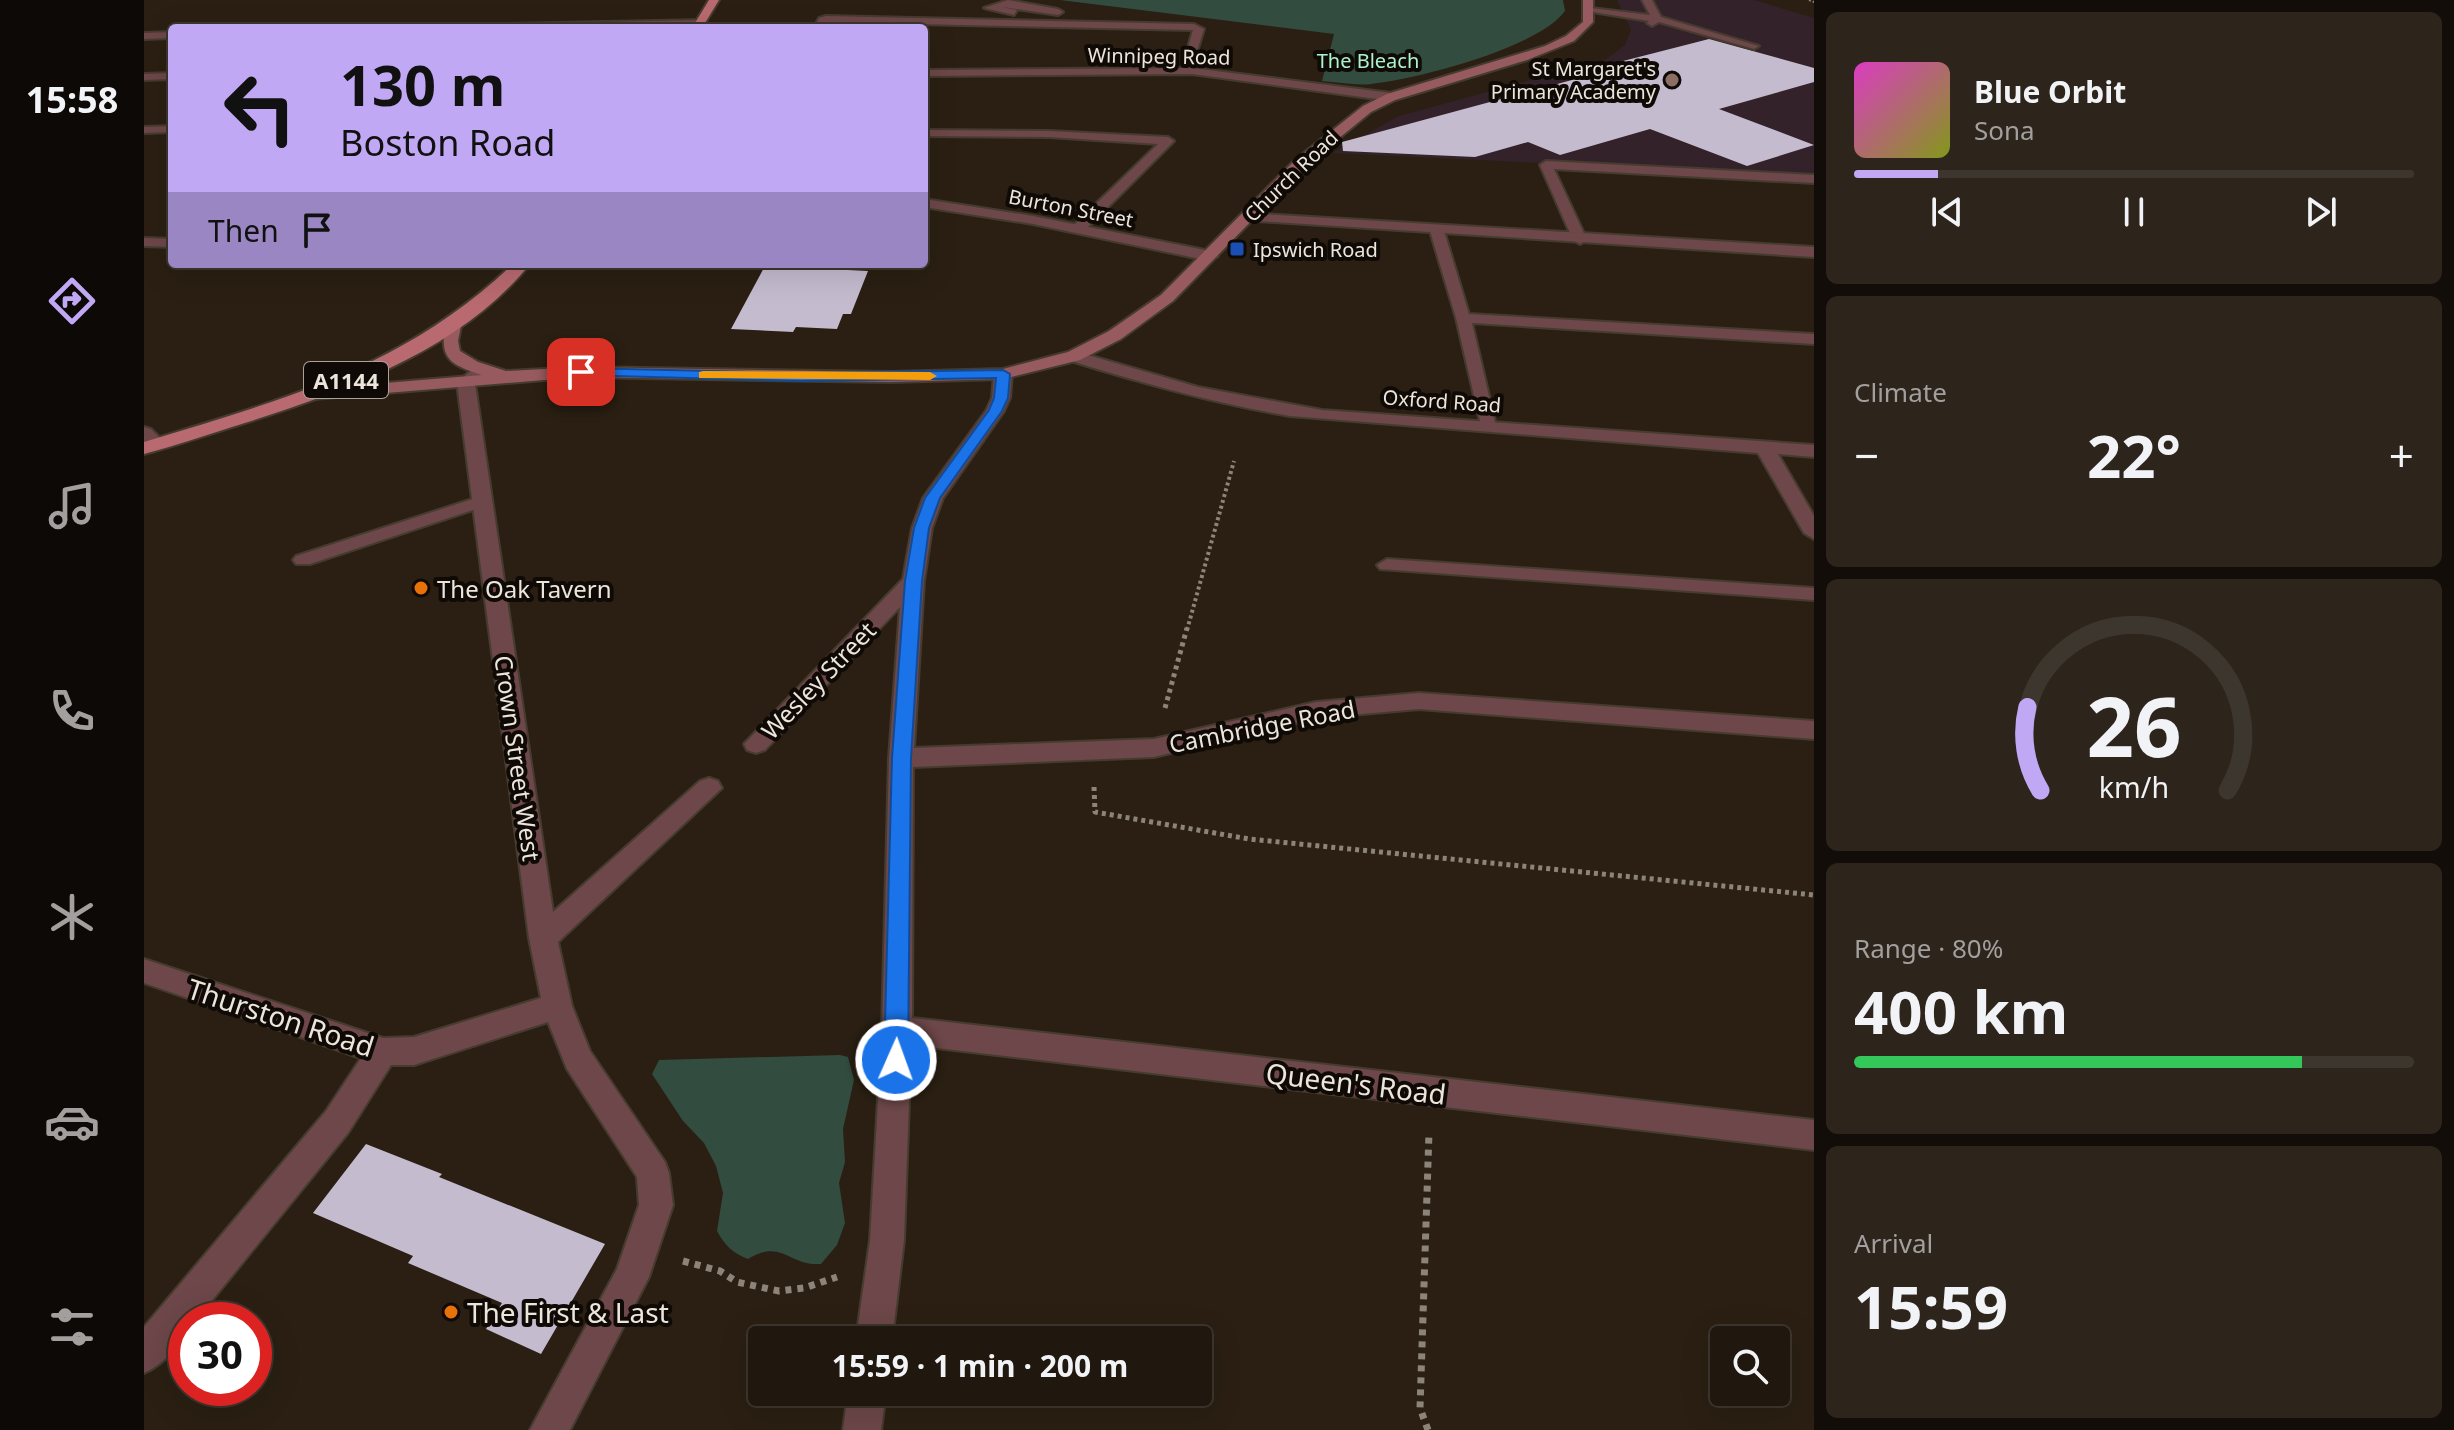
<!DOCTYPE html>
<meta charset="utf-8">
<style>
body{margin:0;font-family:"Noto Sans",sans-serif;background:#2d241c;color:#f1f3f6;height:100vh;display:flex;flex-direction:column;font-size:30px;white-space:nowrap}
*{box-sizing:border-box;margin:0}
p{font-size:26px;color:#a29f9e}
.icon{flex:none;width:44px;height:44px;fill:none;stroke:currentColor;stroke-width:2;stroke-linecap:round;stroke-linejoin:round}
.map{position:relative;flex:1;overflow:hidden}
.panel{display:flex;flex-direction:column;gap:12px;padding:12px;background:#120d08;width:640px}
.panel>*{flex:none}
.top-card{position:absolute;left:24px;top:24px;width:760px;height:244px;border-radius:8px;box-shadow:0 8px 32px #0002,0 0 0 2px #3d362e;background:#c0a8f4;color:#111;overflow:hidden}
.buttons{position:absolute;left:1566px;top:1326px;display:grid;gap:16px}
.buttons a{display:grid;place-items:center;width:80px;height:80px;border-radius:8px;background:#20170e;box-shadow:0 8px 32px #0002,0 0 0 2px #3d362e;font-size:40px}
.speed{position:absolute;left:24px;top:1302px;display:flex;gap:16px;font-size:40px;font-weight:700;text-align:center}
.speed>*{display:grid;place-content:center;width:104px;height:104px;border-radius:50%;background:#20170e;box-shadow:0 8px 32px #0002,0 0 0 2px #3d362e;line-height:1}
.speed .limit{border:12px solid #d22;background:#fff;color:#111}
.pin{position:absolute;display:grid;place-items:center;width:68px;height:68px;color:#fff;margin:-34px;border-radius:16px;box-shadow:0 4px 12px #0006}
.me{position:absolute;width:88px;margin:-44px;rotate:2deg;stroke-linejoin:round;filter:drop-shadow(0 0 6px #0008)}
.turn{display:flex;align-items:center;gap:28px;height:168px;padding:0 40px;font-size:36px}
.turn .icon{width:104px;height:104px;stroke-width:2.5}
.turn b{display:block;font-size:56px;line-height:68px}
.then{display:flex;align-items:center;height:76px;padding:0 40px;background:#0003;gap:16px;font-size:30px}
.big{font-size:60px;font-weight:700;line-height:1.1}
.panel .widget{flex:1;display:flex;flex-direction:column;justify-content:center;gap:12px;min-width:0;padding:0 28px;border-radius:12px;background:#2d241c}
.panel .dial{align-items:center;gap:0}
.dial svg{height:208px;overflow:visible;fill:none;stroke:#3d362e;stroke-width:7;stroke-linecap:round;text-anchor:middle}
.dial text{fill:#f1f3f6;stroke:none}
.song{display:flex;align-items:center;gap:24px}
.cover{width:96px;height:96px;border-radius:12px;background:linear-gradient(135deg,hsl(310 70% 55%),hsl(70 70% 35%))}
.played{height:8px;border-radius:4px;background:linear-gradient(90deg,#c0a8f4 15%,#3d362e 15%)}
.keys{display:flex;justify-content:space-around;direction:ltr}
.heat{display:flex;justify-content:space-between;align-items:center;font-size:44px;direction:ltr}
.charge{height:12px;border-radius:6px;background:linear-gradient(90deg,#34c759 80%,#3d362e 0)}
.trip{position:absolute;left:604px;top:1326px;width:464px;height:80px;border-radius:8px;background:#20170e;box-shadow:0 8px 32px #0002,0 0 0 2px #3d362e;font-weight:700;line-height:80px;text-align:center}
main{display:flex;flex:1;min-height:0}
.tabs{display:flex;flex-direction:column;width:144px;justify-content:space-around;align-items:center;background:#0d0906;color:#a29f9e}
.tabs .icon{width:56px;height:56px}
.tabs .current{color:#c0a8f4}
.tabs b{font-size:36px;color:#f1f3f6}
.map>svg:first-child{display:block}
</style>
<main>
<nav class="tabs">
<b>15:58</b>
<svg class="icon current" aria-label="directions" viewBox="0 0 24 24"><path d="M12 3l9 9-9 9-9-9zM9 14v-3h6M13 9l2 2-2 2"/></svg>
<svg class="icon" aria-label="music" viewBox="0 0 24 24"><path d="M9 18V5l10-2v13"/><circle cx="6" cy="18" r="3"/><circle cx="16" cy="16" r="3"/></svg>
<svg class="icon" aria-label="phone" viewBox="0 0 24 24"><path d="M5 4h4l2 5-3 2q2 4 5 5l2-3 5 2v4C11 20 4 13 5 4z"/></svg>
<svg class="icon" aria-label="climate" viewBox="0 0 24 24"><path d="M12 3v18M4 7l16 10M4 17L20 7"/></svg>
<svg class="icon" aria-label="car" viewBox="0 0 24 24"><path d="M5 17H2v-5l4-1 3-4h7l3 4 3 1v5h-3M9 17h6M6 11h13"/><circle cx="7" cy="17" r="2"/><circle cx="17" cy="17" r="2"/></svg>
<svg class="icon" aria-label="filters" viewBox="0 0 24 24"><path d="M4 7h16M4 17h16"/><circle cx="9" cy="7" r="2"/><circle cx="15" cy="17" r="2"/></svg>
</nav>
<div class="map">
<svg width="1670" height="1430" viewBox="0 0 1670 1430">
<rect width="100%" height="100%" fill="#2a1f12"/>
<polygon fill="#34222a" points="1473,0 1610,0 1670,18 1670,176 1188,153 1255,116 1461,60 1481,45 1487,30"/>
<g fill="#324c3f">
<path d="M916 0H1419L1421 11C1394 48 1274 79 1227 84 1212 86 1194 82 1178 81L1190 34Z"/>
<path d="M696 1055 704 1057 710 1080 699 1129 701 1162 695 1183 701 1223 693 1245 677 1264C644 1266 638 1238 604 1259 589 1253 581 1246 573 1231L579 1193 572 1166 560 1143 539 1121 508 1074 515 1060Z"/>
</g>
<g fill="#c4bbcf">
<polygon points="1565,39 1670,68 1670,82 1575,109 1670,145 1603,166 1506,129 1416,155 1384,142 1331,157 1199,151 1198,142 1450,74 1440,71"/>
<polygon points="621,266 724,271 707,314 699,314 693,329 652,327 649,332 587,329"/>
<polygon points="222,1144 298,1174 295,1177 461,1244 397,1354 342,1329 358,1303 264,1263 269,1256 169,1213"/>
</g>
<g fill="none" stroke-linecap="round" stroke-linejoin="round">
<g stroke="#453b2e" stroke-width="4">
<g id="service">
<polygon points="864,0 914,9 919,12 914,15 858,7 873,10 870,15 840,8"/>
<polygon points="1498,0 1508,0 1517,17 1615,46 1610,49 1515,22 1508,26 1503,23 1505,21 1442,11 1447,8 1506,15"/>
<polygon points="682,16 1050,24 1060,29 1047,71 1042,74 1037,71 1049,30 682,22 680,28 670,28 675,18"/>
<polygon points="560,20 557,25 316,28 321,25"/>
<polygon points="28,32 28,38 0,39 0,33"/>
<polygon points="28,126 28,132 0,133 0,127"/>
<polygon points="780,130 905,131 1024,137 1030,141 940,231 935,232 928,228 930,225 1014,144 905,137 780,136"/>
<polygon points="1402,161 1670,175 1670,183 1410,169 1443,240 1436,244 1429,240 1396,165"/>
<polygon points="1288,228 1300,231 1325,314 1670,334 1670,344 1328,323 1352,426 1350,430 1338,430 1312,318 1286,231"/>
<polygon points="338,496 344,497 347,501 344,505 166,564 152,564 149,560 152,556"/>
<polygon points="1243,559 1670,588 1670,600 1236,569 1233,565"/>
</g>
</g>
<g stroke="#453b2e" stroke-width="4">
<g id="minor">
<polygon points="1048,68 1247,93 1253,97 1247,101 1048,74 780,76 780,70"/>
<polygon points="28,73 28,79 0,80 0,74"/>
<polygon points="780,199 889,216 1066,251 1074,256 1066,261 889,224 780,207"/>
<polygon points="1103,213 1670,247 1670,257 1098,220 1096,217"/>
<polygon points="0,238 28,239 28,247 0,246"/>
<path d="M930 351 1054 387 1178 410 1670 445V457L1634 454 1670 516V539L1660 533 1614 453 1146 416C1070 403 997 383 924 360L921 356 924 352Z"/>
<path d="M339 364 348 369 331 384 409 912 556 781 565 778 574 781 578 788 414 942 428 1006 446 1051 521 1162 525 1173 529 1205 505 1277 426 1430H386L473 1269 495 1205 493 1177 423 1069 404 1022 270 1065H247L204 1133 52 1320H42C42 1341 19 1365 0 1373V1327L182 1111 217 1058 0 983V959L239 1038 270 1037 397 998 385 938 313 383 333 365Z"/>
<polygon points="859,369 868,374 866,398 860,411 799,498 788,528 780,581 770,748 1010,739 1172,702 1275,693 1670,721 1670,739 1275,709 1172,718 1010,757 769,767 768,1018 1670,1120 1670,1150 767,1045 760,1240 748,1340 712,1340 726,1240 738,1030 745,758 756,607 621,750 612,753 603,750 600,744 759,579 768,528 779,498 842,411 848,398 850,374"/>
<polygon points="0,427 7,429 22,444 20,448 6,448 0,443"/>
<polygon points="704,1392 742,1392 737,1430 699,1430"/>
</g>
</g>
<g stroke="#453b2e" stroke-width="4">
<path id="secondary" d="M1439 0H1449V22L1430 41 1383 60 1251 100 1227 112 1161 166 1029 301 977 339 936 360 859 379 746 382 437 377 169 399 160 394 169 389 338 375C303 364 295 357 302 321L310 316 318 321 314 341 316 351 334 362 362 371 437 367 746 372 859 369 924 352 965 331 1017 295 1151 160 1219 106 1243 94 1401 46 1422 36 1439 22Z"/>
</g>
<g stroke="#453b2e" stroke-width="4">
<g id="primary">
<polygon points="565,0 575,0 558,28 548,28"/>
<path d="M369 264H386C314 353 193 394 88 427 59 436 30 446 0 454V442C140 399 260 368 369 264Z"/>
</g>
</g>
<polyline stroke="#8d8479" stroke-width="2" stroke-dasharray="2 2" stroke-linecap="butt" points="1665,0 1670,2"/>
<polyline stroke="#8d8479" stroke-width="4" stroke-dasharray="3 3" stroke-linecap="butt" points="1043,630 1090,461"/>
<g stroke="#8d8479" stroke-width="5" stroke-dasharray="4 4" stroke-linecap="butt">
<polyline points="1021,708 1043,628"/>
<polyline points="950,787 951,812 1105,839 1670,895"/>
</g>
<g stroke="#8d8479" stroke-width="7" stroke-dasharray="6 6" stroke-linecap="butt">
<polyline points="539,1261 576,1271 593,1282 635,1291 660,1288 693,1277"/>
<polyline points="1284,1430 1276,1408 1285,1132"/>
</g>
<use href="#service" fill="#6d4749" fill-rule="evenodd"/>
<use href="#minor" fill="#6d4749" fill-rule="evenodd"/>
<use href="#secondary" fill="#975b5f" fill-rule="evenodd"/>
<use href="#primary" fill="#b86a70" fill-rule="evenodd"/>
</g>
<polygon fill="#1a73e8" stroke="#114b97" stroke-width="2" points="437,368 657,373 859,370 866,374 864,398 858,411 796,498 785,528 778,581 767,758 764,1060 760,1068 752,1071 744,1068 740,1060 748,758 761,581 770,528 781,498 845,410 850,398 852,378 657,381 433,375 431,372"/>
<polygon fill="#f59e0b" points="559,371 786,372 793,376 786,380 555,378 555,372"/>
<circle fill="#8d6e63" stroke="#0f0a05" stroke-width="3" cx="1528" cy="80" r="8"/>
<rect fill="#1a4fb4" stroke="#0f0a05" stroke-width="3" x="1085" y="241" width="16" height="16" rx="4"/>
<g fill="#e8710a" stroke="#0f0a05" stroke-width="3">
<circle cx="277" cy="588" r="8"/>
<circle cx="307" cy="1312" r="8"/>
</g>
<g text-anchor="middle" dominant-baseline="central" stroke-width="8" stroke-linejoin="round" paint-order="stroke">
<g font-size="20" fill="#ece5dc" stroke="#0f0a05">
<text transform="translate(1015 56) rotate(1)">Winnipeg Road</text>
<text transform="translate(1147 176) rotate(-44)">Church Road</text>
<text transform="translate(927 208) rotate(11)">Burton Street</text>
<text transform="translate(1298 401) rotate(4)">Oxford Road</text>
</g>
<g font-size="20" fill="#abf3cf" stroke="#0f0a05">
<text x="1224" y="60">The Bleach</text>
</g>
<g font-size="20" fill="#ece5dc" stroke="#0f0a05" text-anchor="end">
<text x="1512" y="68">St Margaret's<tspan x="1512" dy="23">Primary Academy</tspan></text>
<text x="1109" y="249" text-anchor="start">Ipswich Road</text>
</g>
<rect fill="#0f0a05" stroke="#aaa39c" stroke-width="2" x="160" y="362" width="84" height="36" rx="6"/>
<g font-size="22" font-weight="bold" fill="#ece5dc">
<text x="202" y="380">A1144</text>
</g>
<g font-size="24" fill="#ece5dc" stroke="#0f0a05" text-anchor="start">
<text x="293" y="588">The Oak Tavern</text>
</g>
<g font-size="24" fill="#ece5dc" stroke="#0f0a05">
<text transform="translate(674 680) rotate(-46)">Wesley Street</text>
<text transform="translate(1118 726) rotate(-11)">Cambridge Road</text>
<text transform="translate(374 758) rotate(82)">Crown Street West</text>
</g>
<g font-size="28" fill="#ece5dc" stroke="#0f0a05">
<text transform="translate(137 1017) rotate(18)">Thurston Road</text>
<text transform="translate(1212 1083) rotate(7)">Queen's Road</text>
</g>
<g font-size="28" fill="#ece5dc" stroke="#0f0a05" text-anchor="start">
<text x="323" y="1312">The First &amp; Last</text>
</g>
</g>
</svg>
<div class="buttons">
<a><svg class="icon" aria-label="search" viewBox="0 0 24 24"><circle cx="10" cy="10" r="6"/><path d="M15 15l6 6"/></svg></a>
</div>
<div class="speed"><div class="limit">30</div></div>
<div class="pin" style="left:437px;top:372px;background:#d93025"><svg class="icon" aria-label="arrive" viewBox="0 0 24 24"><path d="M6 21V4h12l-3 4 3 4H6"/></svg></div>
<svg class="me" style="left:752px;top:1060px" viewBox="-20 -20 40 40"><circle r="17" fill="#1a73e8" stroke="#fff" stroke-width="3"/><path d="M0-11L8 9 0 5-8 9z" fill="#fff"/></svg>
<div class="trip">15:59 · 1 min · 200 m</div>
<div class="top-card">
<div class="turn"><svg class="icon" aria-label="left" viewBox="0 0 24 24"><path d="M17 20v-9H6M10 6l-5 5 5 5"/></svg><div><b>130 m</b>Boston Road</div></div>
<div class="then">Then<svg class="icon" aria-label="arrive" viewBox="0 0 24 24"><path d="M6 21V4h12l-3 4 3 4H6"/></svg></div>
</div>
</div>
<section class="panel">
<div class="widget">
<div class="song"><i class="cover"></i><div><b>Blue Orbit</b><p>Sona</p></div></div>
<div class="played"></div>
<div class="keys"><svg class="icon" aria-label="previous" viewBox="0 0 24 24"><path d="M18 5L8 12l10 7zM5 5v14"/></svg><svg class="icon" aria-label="pause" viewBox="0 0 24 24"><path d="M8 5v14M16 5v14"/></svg><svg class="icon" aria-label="next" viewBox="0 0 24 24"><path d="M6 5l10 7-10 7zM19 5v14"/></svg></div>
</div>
<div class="widget"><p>Climate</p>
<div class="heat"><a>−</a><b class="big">22°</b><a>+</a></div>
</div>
<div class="widget dial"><svg viewBox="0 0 100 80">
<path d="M14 69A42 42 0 1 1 86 69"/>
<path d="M14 69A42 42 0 0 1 9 37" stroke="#c0a8f4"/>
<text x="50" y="56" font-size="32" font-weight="700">26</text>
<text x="50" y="72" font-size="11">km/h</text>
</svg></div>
<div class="widget"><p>Range · 80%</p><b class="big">400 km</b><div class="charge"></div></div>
<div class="widget"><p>Arrival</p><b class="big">15:59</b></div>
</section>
</main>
